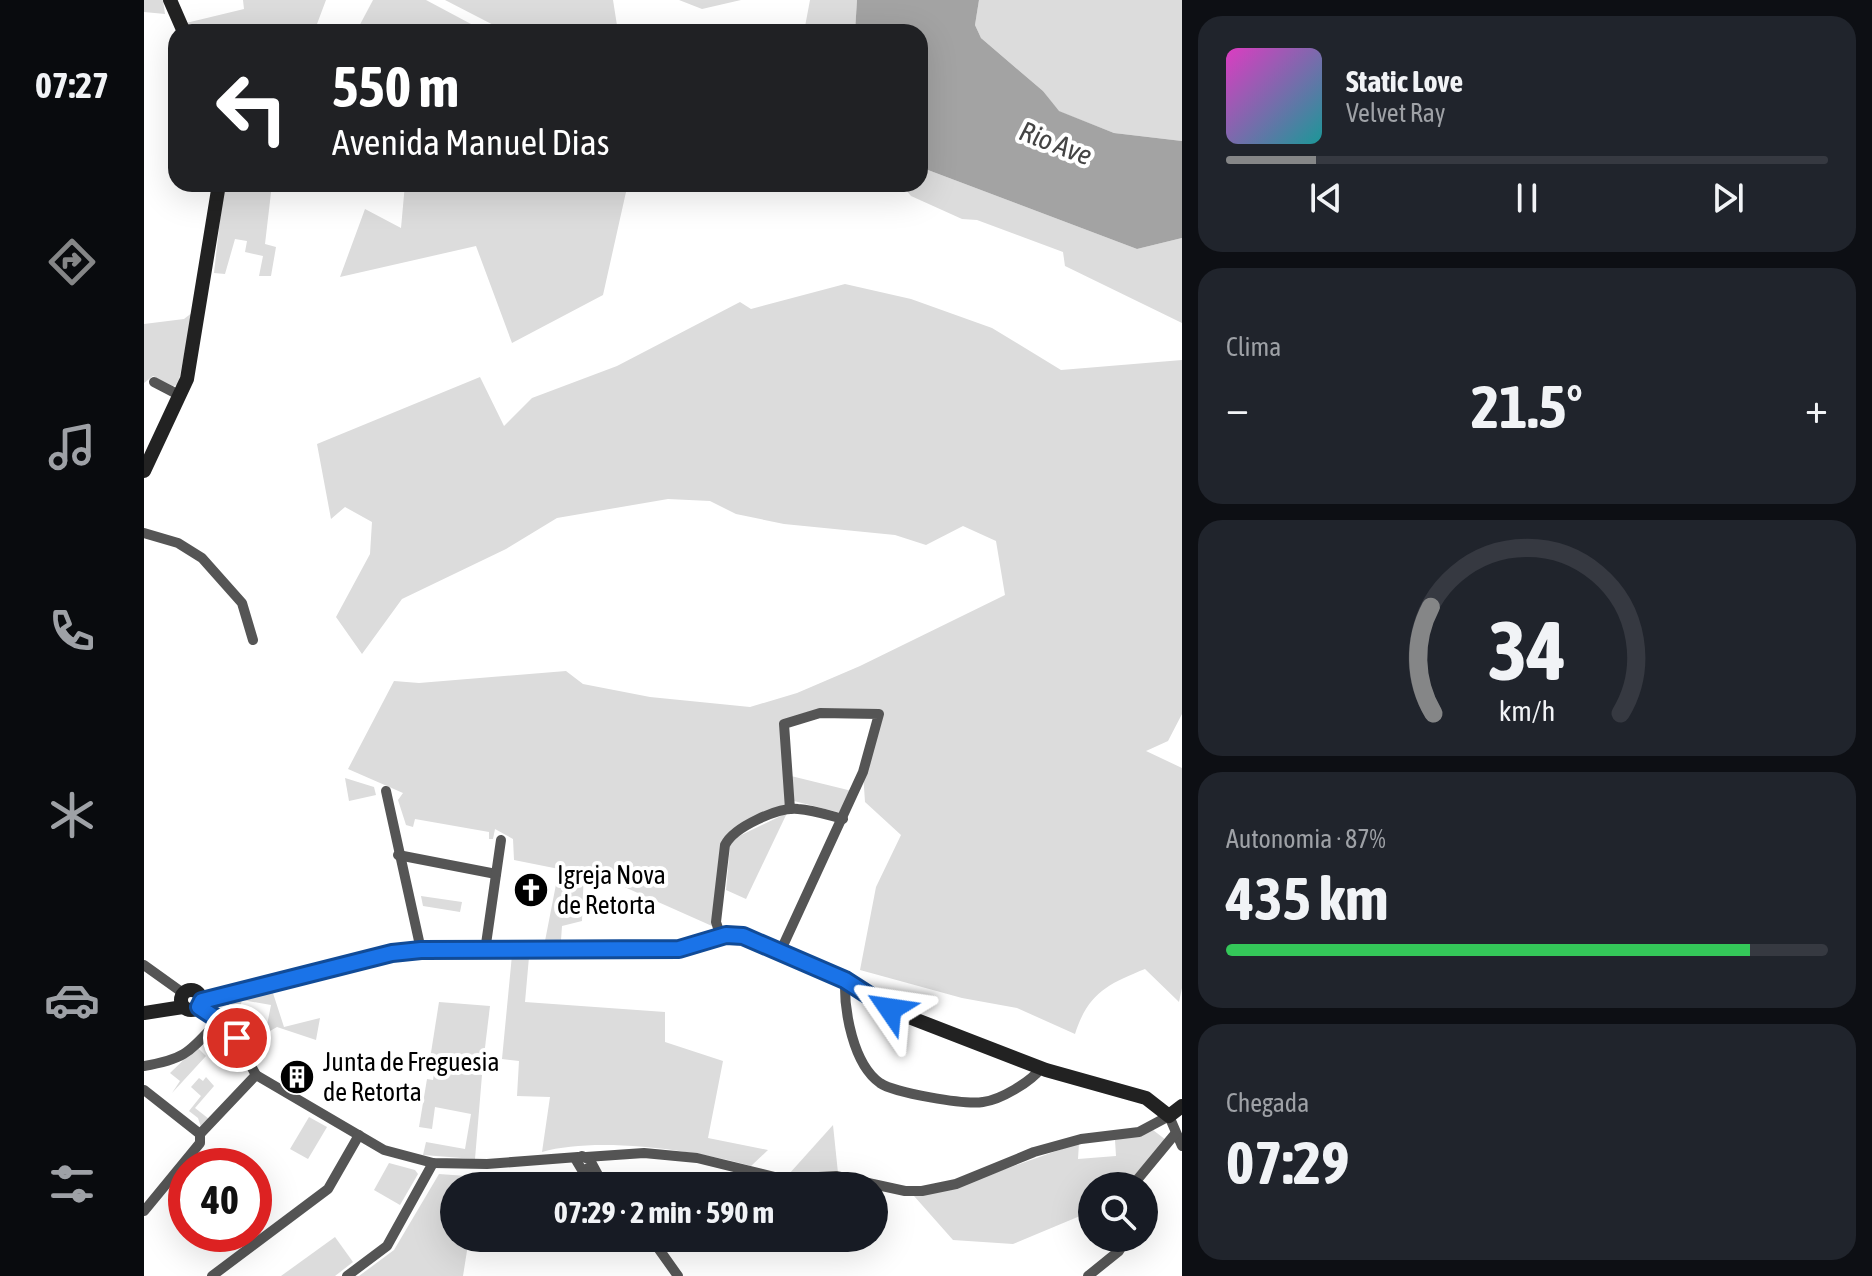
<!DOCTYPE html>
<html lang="pt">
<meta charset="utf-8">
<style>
body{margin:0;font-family:"Asap Condensed",sans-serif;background:#20242c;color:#f1f3f6;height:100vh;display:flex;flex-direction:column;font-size:30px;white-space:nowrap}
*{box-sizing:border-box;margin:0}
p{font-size:26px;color:#9ea1a6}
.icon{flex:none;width:44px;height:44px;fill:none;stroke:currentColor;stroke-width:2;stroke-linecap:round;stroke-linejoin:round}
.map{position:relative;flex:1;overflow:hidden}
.panel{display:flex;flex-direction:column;gap:16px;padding:16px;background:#0d0f14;width:690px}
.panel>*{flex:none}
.top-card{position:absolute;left:24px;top:24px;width:760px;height:168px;border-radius:24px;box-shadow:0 8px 32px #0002;background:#202124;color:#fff;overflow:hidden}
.fabs{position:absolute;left:934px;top:1172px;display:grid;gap:16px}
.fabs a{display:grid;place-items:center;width:80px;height:80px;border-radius:50%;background:#171b24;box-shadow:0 8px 32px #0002;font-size:40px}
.speed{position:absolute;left:24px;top:1148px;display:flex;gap:16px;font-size:40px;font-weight:700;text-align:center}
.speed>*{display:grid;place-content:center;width:104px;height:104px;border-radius:50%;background:#171b24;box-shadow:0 8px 32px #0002;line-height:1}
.speed .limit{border:12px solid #d22;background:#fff;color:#111}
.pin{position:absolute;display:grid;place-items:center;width:68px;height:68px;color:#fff;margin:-34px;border:4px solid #fff;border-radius:50%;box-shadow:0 2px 8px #0007}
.me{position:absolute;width:88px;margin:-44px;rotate:302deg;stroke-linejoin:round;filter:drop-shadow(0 0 6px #0008)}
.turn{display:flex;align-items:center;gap:28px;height:168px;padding:0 32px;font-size:36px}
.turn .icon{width:104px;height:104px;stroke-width:2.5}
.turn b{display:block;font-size:56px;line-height:68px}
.big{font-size:60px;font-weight:700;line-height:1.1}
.panel .tile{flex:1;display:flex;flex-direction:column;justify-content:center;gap:12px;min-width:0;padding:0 28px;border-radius:24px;background:#20242c}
.panel .dial{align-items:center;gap:0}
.dial svg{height:208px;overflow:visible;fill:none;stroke:#363941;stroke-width:7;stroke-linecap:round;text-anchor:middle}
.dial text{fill:#f1f3f6;stroke:none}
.song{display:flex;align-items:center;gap:24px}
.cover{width:96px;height:96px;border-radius:12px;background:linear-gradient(135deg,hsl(310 70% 55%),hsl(180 70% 35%))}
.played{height:8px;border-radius:4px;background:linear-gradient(90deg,#858687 15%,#363941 15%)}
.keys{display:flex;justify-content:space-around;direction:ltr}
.heat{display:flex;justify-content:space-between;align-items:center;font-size:44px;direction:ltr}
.charge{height:12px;border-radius:6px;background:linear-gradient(90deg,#34c759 87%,#363941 0)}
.trip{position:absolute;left:296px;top:1172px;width:448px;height:80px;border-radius:40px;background:#171b24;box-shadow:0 8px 32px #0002;font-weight:700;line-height:80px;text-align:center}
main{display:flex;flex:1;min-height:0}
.dock{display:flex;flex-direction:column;width:144px;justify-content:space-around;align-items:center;background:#090b0e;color:#9ea1a6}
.dock .icon{width:56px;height:56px}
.dock .on{color:#858687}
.dock b{font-size:36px;color:#f1f3f6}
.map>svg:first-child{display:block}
</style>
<main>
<nav class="dock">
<b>07:27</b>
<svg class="icon on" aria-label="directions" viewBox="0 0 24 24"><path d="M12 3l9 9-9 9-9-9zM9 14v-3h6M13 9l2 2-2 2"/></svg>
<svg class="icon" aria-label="music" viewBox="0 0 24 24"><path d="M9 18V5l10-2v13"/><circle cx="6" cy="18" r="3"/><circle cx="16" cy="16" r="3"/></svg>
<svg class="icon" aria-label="phone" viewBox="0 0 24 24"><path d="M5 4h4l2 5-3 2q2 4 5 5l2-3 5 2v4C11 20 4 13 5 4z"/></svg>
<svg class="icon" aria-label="climate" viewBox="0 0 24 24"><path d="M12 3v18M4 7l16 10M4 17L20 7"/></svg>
<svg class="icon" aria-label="car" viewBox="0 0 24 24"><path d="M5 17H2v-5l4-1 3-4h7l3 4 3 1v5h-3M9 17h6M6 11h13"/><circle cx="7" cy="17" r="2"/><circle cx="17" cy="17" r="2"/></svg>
<svg class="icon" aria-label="filters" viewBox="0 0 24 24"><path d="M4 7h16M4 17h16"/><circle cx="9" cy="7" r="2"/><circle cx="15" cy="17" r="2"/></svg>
</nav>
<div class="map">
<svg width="1038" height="1276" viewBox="0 0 1038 1276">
<rect width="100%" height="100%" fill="#fff"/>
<g fill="#dcdcdc">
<polygon points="0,0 19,0 21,14 0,12"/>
<polygon points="99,0 182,0 170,32 48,32 42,23 100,9"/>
<polygon points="229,0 282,0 342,32 212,32"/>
<polygon points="301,0 469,0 474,32 363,32"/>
<polygon points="535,0 597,0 558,9"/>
<polygon points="666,0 713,0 711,32 660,32"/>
<polygon points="835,0 1038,0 1038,141 970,133 914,111 899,91 837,38 831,25"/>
<polygon points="776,167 993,249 1038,238 1038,323 921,266 919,252 833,220 818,219 767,196 757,184 776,184"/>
<polygon points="80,184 128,184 121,244 132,247 127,276 115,276 119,256 101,252 103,241 91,239 81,274 70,273"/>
<polygon points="261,184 445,184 482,192 459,295 368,343 332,246 196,277 221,209 257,228"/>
<path d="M701 284 767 299 848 328 917 370 1038 360V714L1024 741 1002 751 1038 768V988L1035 1002 1001 969C964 984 944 993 931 1034L873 1008 818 998 716 970 732 887 757 835 721 802 719 772 735 714 676 713 640 724 646 809 586 835 568 926 440 869 438 921 418 926 417 940 401 941 415 869 370 860 369 839 351 829 349 839H345V832L271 819 269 827 262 825 254 800 259 793 204 769 250 681 275 683 422 671 439 684 506 697 606 707 653 693 716 666 861 595 852 541 819 526 782 545 751 535 640 524 592 514 566 501 524 499 413 518 362 549 258 599 218 654 192 617 226 554 228 522 201 507 187 519 173 444 336 377 360 426 388 398 473 366 596 302 607 309Z"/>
<polygon points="49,312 34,385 29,386 9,376 0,383 0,324 40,319"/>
<polygon points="647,776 708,791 697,813 650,801"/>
<polygon points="201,778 230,787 232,795 205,801"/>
<polygon points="643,813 602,899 582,890 586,846 591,838"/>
<polygon points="277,896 318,902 316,912 279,906"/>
<path d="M368 955 385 957 381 1002 521 1012V1042L579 1061 564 1138 624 1150 607 1166C553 1150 452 1136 398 1152L406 1097 373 1096 375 1061 358 1059Z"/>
<polygon points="128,990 140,1027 176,1018 172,1040 133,1027 108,1041 106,1038 101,1040 95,1029 100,1021 123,1025 127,1005 98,1000 96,1007 73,1003"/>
<polygon points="295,1002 346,1006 339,1064 286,1059"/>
<polygon points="53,1047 62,1056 28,1093 36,1081 26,1073"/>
<polygon points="291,1068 338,1075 331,1159 279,1155 282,1142 321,1149 327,1114 291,1107 288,1129 275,1127 283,1079 289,1080"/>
<polygon points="62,1077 70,1086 51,1108 65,1119 57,1127 54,1118 45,1111 57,1096 47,1087 55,1078 59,1081"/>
<polygon points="165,1117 183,1127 164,1159 146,1149"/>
<polygon points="689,1125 694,1173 645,1174"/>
<path d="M1009 1130 1022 1140C1011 1156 992 1168 985 1186H948V1211L869 1244 809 1240 770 1196 808 1188 935 1143 934 1159 972 1156 971 1140Z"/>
<polygon points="245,1163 271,1170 274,1174 256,1205 230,1190"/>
<polygon points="295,1174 336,1177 334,1186 310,1186 310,1238 325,1238 319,1276 215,1276 250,1250"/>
<polygon points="191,1237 209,1262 191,1276 137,1276"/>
</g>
<polygon fill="#a3a3a3" points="713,0 835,0 831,25 837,38 899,91 915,111 970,133 1038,141 1038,238 993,249 776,167 776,32 711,32"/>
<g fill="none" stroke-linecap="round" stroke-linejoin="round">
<g stroke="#555" stroke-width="10">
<polyline points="10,382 35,395"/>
<polyline points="0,533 34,543 58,558 98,603 109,640"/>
<polyline points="242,791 277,950"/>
<polyline points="254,855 352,874"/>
<path d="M577 937 572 922 581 845C590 827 634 807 654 809 669 810 684 815 699 819"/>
<polyline points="637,950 719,772 735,714 676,713 640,724 646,809"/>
<polyline points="341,951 357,840"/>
<polyline points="0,965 39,993"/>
<path d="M701 980C700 1011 709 1064 736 1083 751 1093 821 1105 839 1102 856 1100 887 1082 897 1068"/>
<polyline points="55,1007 87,1030 112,1075 240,1150 289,1163 343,1164 434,1157"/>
<path d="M0 1066C43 1059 46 1051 75 1020"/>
<polyline points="0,1090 56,1134"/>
<polyline points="442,1157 500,1153 553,1158 639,1179 692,1176 761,1191 778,1191 812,1184 890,1152 937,1139 995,1132 1025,1116 1038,1146"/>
<polyline points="447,1168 438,1170 432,1160 438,1156 446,1160 460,1186"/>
<polyline points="988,1186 1031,1134"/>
<polyline points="0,1211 56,1143 56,1134 112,1075"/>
<polyline points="507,1238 534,1276"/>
<polyline points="68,1276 184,1189 215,1135"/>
<polyline points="203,1276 243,1246 289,1163"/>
<polyline points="944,1276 975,1251 983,1238"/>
</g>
<g stroke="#222" stroke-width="14">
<polyline points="26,0 40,32"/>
<polyline points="0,471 43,379 75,184"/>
<circle cx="47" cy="1000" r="10"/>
<polyline points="58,1001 262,951 535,949 589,935 637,950 701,980 757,1014 902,1070 1002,1098 1025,1116 1038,1106"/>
<polyline points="0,1013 39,1007"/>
</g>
</g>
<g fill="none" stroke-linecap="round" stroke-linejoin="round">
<g stroke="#114b97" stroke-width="20">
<polyline id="route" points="93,1038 75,1020 55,1007 58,1001 248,953 277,950 535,949 582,935 599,936 701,980 746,1009"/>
</g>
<use href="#route" stroke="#1a73e8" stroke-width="14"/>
</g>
<defs>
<g id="church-disc" transform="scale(1.8)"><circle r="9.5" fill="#000" stroke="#fff"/><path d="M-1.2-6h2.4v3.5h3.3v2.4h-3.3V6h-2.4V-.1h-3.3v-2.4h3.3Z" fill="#fff"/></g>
<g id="building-disc" transform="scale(1.8)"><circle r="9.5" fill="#000" stroke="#fff"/><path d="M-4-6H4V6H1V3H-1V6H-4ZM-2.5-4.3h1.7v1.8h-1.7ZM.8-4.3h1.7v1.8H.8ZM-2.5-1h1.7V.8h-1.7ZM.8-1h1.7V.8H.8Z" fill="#fff"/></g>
</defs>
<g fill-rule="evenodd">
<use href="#church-disc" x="387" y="890"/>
<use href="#building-disc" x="153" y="1077"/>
</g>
<g text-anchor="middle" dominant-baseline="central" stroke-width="8" stroke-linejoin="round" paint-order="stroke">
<g font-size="26" fill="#000" stroke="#fff" text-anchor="start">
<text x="413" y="875">Igreja Nova<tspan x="413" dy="30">de Retorta</tspan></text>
<text x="179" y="1062">Junta de Freguesia<tspan x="179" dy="30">de Retorta</tspan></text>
</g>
<g font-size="28" font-style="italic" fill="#444" stroke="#fff">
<text transform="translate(912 143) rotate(21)">Rio Ave</text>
</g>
</g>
</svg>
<div class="fabs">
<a><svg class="icon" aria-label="search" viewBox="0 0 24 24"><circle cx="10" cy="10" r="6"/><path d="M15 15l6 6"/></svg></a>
</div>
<div class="speed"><div class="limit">40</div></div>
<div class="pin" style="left:93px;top:1038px;background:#d93025"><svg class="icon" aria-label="arrive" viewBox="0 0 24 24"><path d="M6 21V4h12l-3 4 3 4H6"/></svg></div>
<svg class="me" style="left:746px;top:1009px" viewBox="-20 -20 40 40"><path d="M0-17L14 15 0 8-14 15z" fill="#1a73e8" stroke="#fff" stroke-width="4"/></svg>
<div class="trip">07:29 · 2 min · 590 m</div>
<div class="top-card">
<div class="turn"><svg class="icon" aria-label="left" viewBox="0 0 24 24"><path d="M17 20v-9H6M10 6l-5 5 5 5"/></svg><div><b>550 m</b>Avenida Manuel Dias</div></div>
</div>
</div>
<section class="panel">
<div class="tile">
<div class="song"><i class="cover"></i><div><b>Static Love</b><p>Velvet Ray</p></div></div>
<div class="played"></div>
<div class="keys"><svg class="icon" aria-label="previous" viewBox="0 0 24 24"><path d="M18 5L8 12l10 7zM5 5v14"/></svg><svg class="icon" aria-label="pause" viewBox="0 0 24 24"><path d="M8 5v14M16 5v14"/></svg><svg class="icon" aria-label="next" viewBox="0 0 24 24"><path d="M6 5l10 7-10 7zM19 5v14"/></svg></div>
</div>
<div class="tile"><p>Clima</p>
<div class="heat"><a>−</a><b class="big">21.5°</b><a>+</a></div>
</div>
<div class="tile dial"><svg viewBox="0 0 100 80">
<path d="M14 69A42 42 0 1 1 86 69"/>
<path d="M14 69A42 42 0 0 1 13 28" stroke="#858687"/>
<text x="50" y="56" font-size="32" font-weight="700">34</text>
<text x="50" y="72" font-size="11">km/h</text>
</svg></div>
<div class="tile"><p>Autonomia · 87%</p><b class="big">435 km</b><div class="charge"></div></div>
<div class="tile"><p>Chegada</p><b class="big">07:29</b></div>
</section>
</main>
